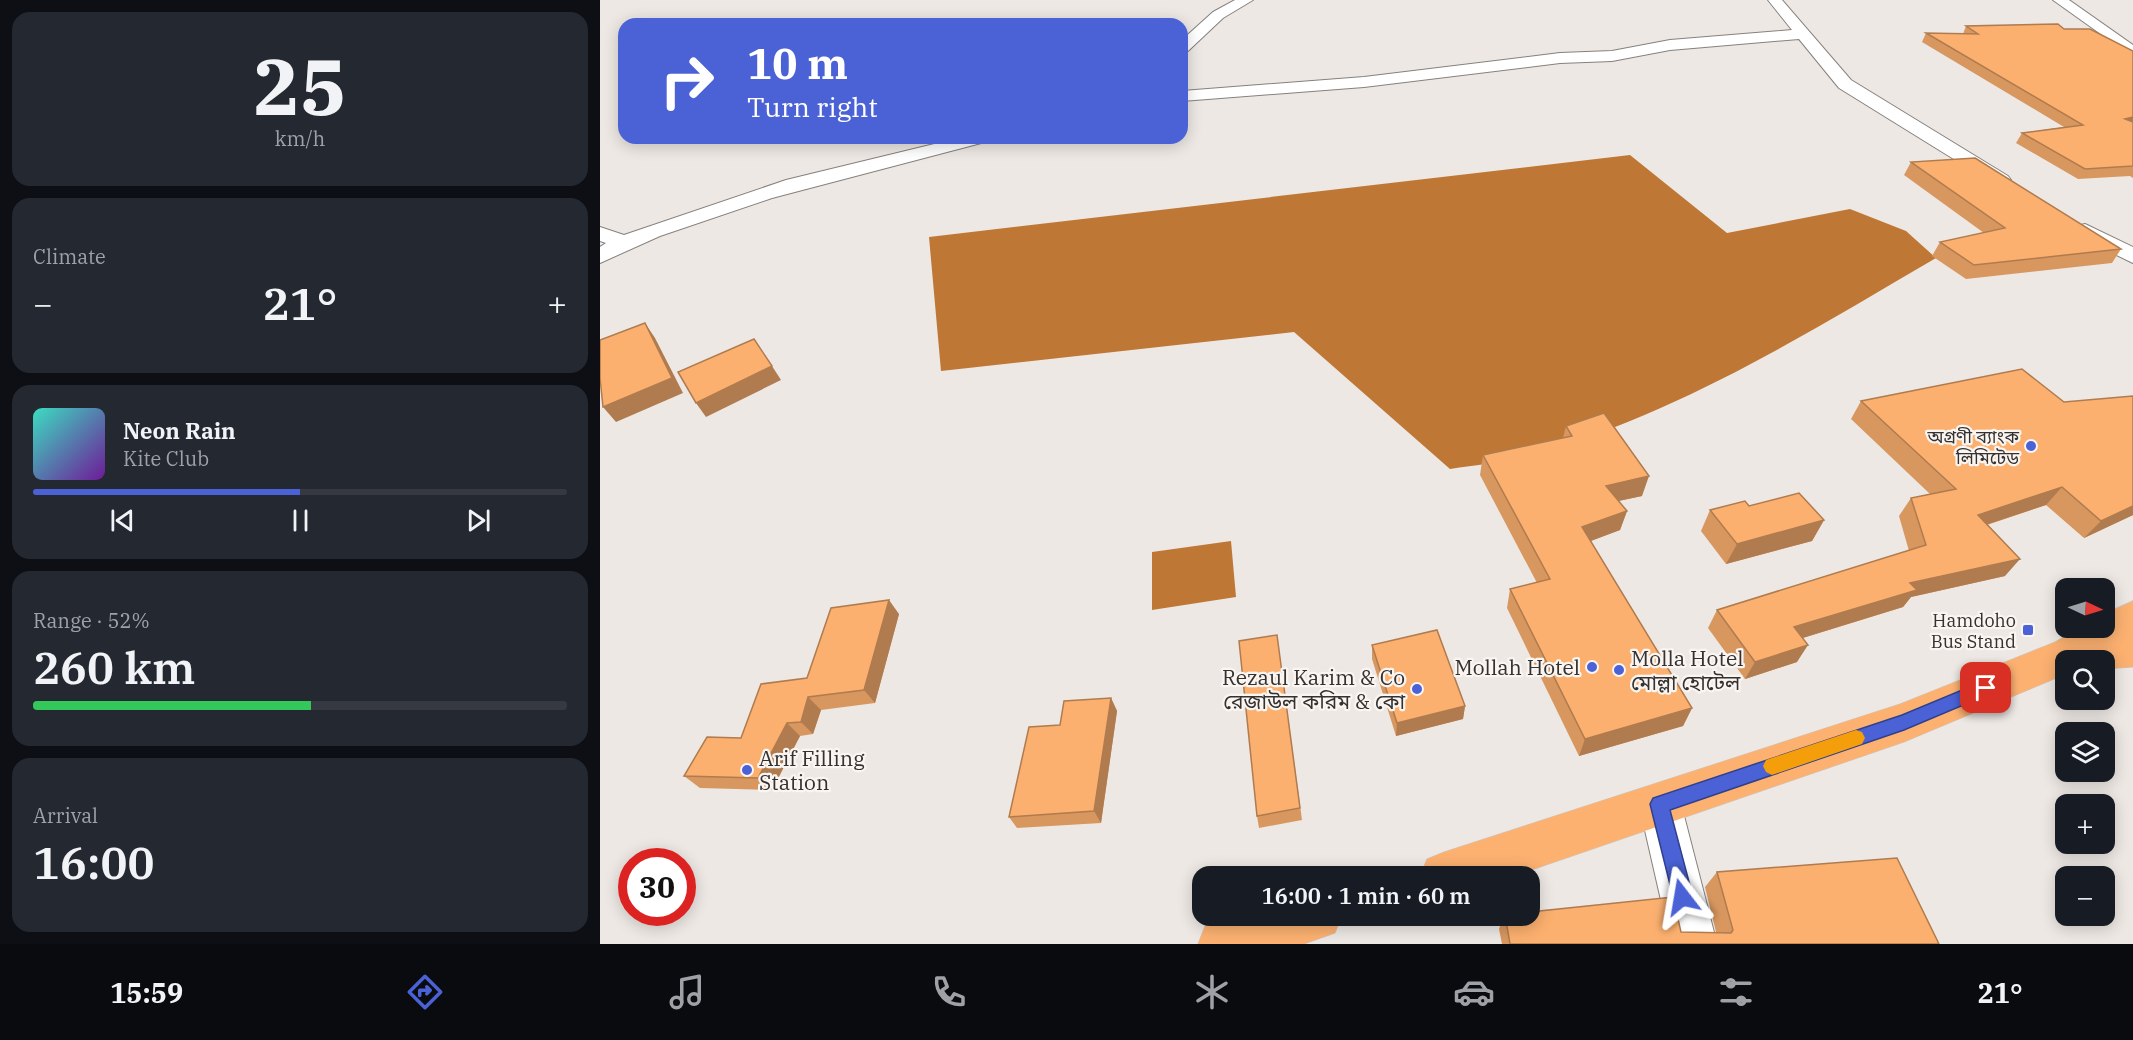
<!DOCTYPE html>
<meta charset="utf-8">
<style>
body{margin:0;font-family:"IBM Plex Serif","Noto Sans Bengali",serif;background:#242831;color:#f1f3f6;height:100vh;display:flex;flex-direction:column;font-size:22px;white-space:nowrap}
*{box-sizing:border-box;margin:0}
p{font-size:20px;color:#9ea1a6}
.icon{flex:none;width:33px;height:33px;fill:none;stroke:currentColor;stroke-width:2;stroke-linecap:round;stroke-linejoin:round}
.map{position:relative;flex:1;overflow:hidden}
.side{display:flex;flex-direction:column;gap:12px;padding:12px;background:#0d0f14;width:600px}
.side>*{flex:none}
.banner{position:absolute;left:18px;top:18px;width:570px;height:126px;border-radius:18px;box-shadow:0 3px 15px #0003;background:#4a62d6;color:#fff;overflow:hidden}
.needle{width:39px;rotate:94deg}
.controls{position:absolute;left:1455px;top:578px;display:grid;gap:12px}
.controls a{display:grid;place-items:center;width:60px;height:60px;border-radius:12px;background:#171b24;box-shadow:0 3px 15px #0003;font-size:30px}
.speed{position:absolute;left:18px;top:848px;display:flex;gap:12px;font-size:30px;font-weight:700;text-align:center}
.speed>*{display:grid;place-content:center;width:78px;height:78px;border-radius:50%;background:#171b24;box-shadow:0 3px 15px #0003;line-height:1}
.speed .limit{border:9px solid #d22;background:#fff;color:#111}
.pin{position:absolute;display:grid;place-items:center;width:51px;height:51px;color:#fff;margin:-26px;border-radius:12px;box-shadow:0 3px 9px #0006}
.me{position:absolute;width:66px;margin:-33px;rotate:346deg;stroke-linejoin:round;filter:drop-shadow(0 0 4px #0008)}
.turn{display:flex;align-items:center;gap:21px;height:126px;padding:0 30px;font-size:27px}
.turn .icon{width:78px;height:78px;stroke-width:2.5}
.turn b{display:block;font-size:42px;line-height:51px}
.big{font-size:45px;font-weight:600;line-height:1.1}
.side .tile{flex:1;display:flex;flex-direction:column;justify-content:center;gap:9px;min-width:0;padding:0 21px;border-radius:18px;background:#242831}
.side .dial{align-items:center;gap:0}
.dial b{font-size:78px;line-height:1}
.song{display:flex;align-items:center;gap:18px}
.cover{width:72px;height:72px;border-radius:9px;background:linear-gradient(135deg,hsl(170 70% 55%),hsl(280 70% 35%))}
.played{height:6px;border-radius:3px;background:linear-gradient(90deg,#4a62d6 50%,#363941 50%)}
.keys{display:flex;justify-content:space-around;direction:ltr}
.heat{display:flex;justify-content:space-between;align-items:center;font-size:33px;direction:ltr}
.charge{height:9px;border-radius:4px;background:linear-gradient(90deg,#34c759 52%,#363941 0)}
.trip{position:absolute;left:592px;top:866px;width:348px;height:60px;border-radius:18px;background:#171b24;box-shadow:0 3px 15px #0003;font-weight:600;line-height:60px;text-align:center}
.dock{display:flex;height:96px;justify-content:space-around;align-items:center;background:#090b0e;color:#9ea1a6}
.dock .icon{width:42px;height:42px}
.dock .selected{color:#4a62d6}
.dock b{font-size:27px;color:#f1f3f6}
main{display:flex;flex:1;min-height:0}
.map>svg:first-child{display:block}
</style>
<main>
<section class="side">
<div class="tile dial"><b>25</b><p>km/h</p></div>
<div class="tile"><p>Climate</p>
<div class="heat"><a>−</a><b class="big">21°</b><a>+</a></div>
</div>
<div class="tile">
<div class="song"><i class="cover"></i><div><b>Neon Rain</b><p>Kite Club</p></div></div>
<div class="played"></div>
<div class="keys"><svg class="icon" aria-label="previous" viewBox="0 0 24 24"><path d="M18 5L8 12l10 7zM5 5v14"/></svg><svg class="icon" aria-label="pause" viewBox="0 0 24 24"><path d="M8 5v14M16 5v14"/></svg><svg class="icon" aria-label="next" viewBox="0 0 24 24"><path d="M6 5l10 7-10 7zM19 5v14"/></svg></div>
</div>
<div class="tile"><p>Range · 52%</p><b class="big">260 km</b><div class="charge"></div></div>
<div class="tile"><p>Arrival</p><b class="big">16:00</b></div>
</section>
<div class="map">
<svg width="1533" height="944" viewBox="0 0 1533 944">
<rect width="100%" height="100%" fill="#ede8e4"/>
<g fill="#bf7735">
<path d="M1030 155 1127 233 1250 209 1306 231 1336 258C1206 334 1078 414 931 455 905 462 877 465 850 469L694 332 341 371 329 237Z"/>
<polygon points="631,541 636,597 552,610 552,552"/>
</g>
<g fill="none" stroke-linecap="round" stroke-linejoin="round">
<g stroke="#86817d" stroke-width="2">
<g id="street">
<polygon points="635,0 653,0 623,18 588,51 582,53 582,40 613,12"/>
<polygon points="1168,0 1182,0 1251,80 1408,176 1411,180 1408,184 1394,184 1239,88 1199,39 1070,50 1012,61 960,63 764,87 582,101 582,91 764,77 960,53 1012,51 1070,40 1192,30"/>
<polygon points="1453,0 1469,0 1533,45 1533,57"/>
<polygon points="359,138 387,138 385,142 172,198 60,236 0,263 0,247 6,243 0,241 0,227 24,235 186,180"/>
<polygon points="1485,224 1533,247 1533,263 1477,236 1474,231 1477,226"/>
<polygon points="1060,784 1075,790 1081,804 1117,944 1071,944 1039,804 1045,790"/>
</g>
</g>
<g stroke="#c6c6c5" stroke-width="1">
<g id="highway">
<polygon points="1533,601 1533,667 1504,669 1504,660 1466,660 1466,674 1304,742 914,876 820,876 827,859 844,852 1300,704 1455,642 1481,627 1504,627 1504,614"/>
<polygon points="635,915 742,915 735,933 704,944 598,944 605,926"/>
</g>
</g>
<use href="#street" fill="#fff" fill-rule="evenodd"/>
<use href="#highway" fill="#fcb171" fill-rule="evenodd"/>
</g>
<g fill="#d8975f">
<polygon points="1366,26 1464,29 1533,51 1533,178 1530,176 1478,179 1416,143 1422,133 1464,127 1322,42 1326,33 1363,34"/>
<polygon points="1311,162 1521,249 1512,263 1366,279 1332,256 1340,242 1384,233 1304,175"/>
<polygon points="1261,401 1533,515 1484,538 1446,505 1387,525 1405,576 1311,597 1303,607 1203,638 1197,662 1145,679 1108,628 1117,610 1309,551 1299,516 1311,498 1330,494 1251,419"/>
<polygon points="966,426 1042,496 1018,501 1027,511 1020,530 991,541 1092,708 1083,726 979,756 907,608 910,589 937,583 880,475 883,455 963,438"/>
<polygon points="1149,506 1224,520 1212,541 1126,564 1101,531 1110,510"/>
<polygon points="299,614 275,703 221,710 213,734 200,736 172,790 100,788 84,776 141,738 207,678"/>
<polygon points="677,635 702,820 659,828 657,816"/>
<polygon points="772,645 865,706 863,719 796,736 772,659"/>
<polygon points="511,698 517,711 501,823 417,828 409,817 460,725"/>
<polygon points="1117,872 1339,944 902,944 899,929 904,915 1081,932 1116,932 1105,887"/>
</g>
<g fill="#b07b4e">
<polygon points="1533,117 1533,126 1525,119"/>
<polygon points="45,323 55,338 83,393 16,422 3,407"/>
<polygon points="172,366 181,380 106,417 96,403"/>
<polygon points="1049,476 1042,496 1000,505 1006,486"/>
<polygon points="1462,487 1446,505 1364,532 1378,515"/>
<polygon points="1533,506 1533,515 1484,538 1501,521"/>
<polygon points="1027,511 1020,530 977,546 982,527"/>
<polygon points="1224,520 1212,541 1126,564 1137,544"/>
<polygon points="1420,559 1405,576 1311,597 1303,607 1183,644 1194,627 1310,583"/>
<polygon points="289,600 299,614 275,703 264,690"/>
<polygon points="1208,645 1197,662 1145,679 1155,662"/>
<polygon points="208,697 221,710 213,734 201,722"/>
<polygon points="511,698 517,711 501,823 494,811"/>
<polygon points="865,706 863,719 796,736 797,723"/>
<polygon points="1092,708 1083,726 979,756 985,739"/>
<polygon points="187,723 200,736 172,790 158,778"/>
</g>
<g fill="#fbb06f" stroke="#b07b4e" stroke-width="1.5">
<polygon points="1458,24 1464,29 1490,29 1533,51 1533,117 1525,119 1533,122 1533,166 1485,169 1422,133 1483,125 1326,33 1378,34 1366,26"/>
<polygon points="1375,158 1521,249 1374,265 1340,242 1405,228 1311,162"/>
<polygon points="45,323 72,378 3,407 0,378 0,340"/>
<polygon points="154,339 172,366 96,403 78,372"/>
<polygon points="1422,369 1464,402 1533,396 1533,506 1501,521 1462,487 1378,515 1420,559 1310,583 1317,590 1194,627 1208,645 1155,662 1117,610 1326,545 1311,498 1356,489 1261,401"/>
<polygon points="1004,413 1049,476 1006,486 1027,511 982,527 1092,708 985,739 910,589 950,579 883,455 972,436 966,426"/>
<polygon points="1199,493 1224,520 1137,544 1110,510 1145,501 1149,506"/>
<polygon points="289,600 264,690 208,697 201,722 187,723 158,778 84,776 107,737 141,738 161,684 207,678 231,608"/>
<polygon points="837,630 865,706 797,723 772,645"/>
<polygon points="677,635 700,808 657,816 639,641"/>
<polygon points="511,698 494,811 409,817 429,727 460,725 464,701"/>
<polygon points="1297,858 1339,944 910,944 905,915 930,915 930,912 1073,897 1081,932 1131,933 1133,930 1117,872"/>
</g>
<polygon fill="#4a62d6" stroke="#30408b" stroke-width="1.5" points="1386,680 1392,683 1395,688 1392,693 1304,730 1070,810 1093,897 1090,905 1082,908 1075,905 1050,804 1053,798 1302,715"/>
<polygon fill="#f59e0b" points="1256,730 1262,732 1265,738 1262,744 1172,775 1166,772 1163,766 1166,760"/>
<g fill="#4a62d6" stroke="#faf5f1" stroke-width="2">
<circle cx="1431" cy="446" r="6"/>
<rect x="1422" y="624" width="12" height="12" rx="3"/>
<circle cx="992" cy="667" r="6"/>
<circle cx="1019" cy="670" r="6"/>
<circle cx="817" cy="689" r="6"/>
<circle cx="147" cy="770" r="6"/>
</g>
<g text-anchor="middle" dominant-baseline="central" stroke-width="4.5" stroke-linejoin="round" paint-order="stroke">
<g font-size="18" fill="#343231" stroke="#faf5f1" text-anchor="end">
<text x="1419" y="436">অগ্রণী ব্যাংক<tspan x="1419" dy="21">লিমিটেড</tspan></text>
<text x="1416" y="620">Hamdoho<tspan x="1416" dy="21">Bus Stand</tspan></text>
</g>
<g font-size="21" fill="#343231" stroke="#faf5f1" text-anchor="start">
<text x="1031" y="658">Molla Hotel<tspan x="1031" dy="24">মোল্লা হোটেল</tspan></text>
<text x="980" y="667" text-anchor="end">Mollah Hotel</text>
<text x="805" y="677" text-anchor="end">Rezaul Karim &amp; Co<tspan x="805" dy="24">রেজাউল করিম &amp; কো</tspan></text>
<text x="159" y="758">Arif Filling<tspan x="159" dy="24">Station</tspan></text>
</g>
</g>
</svg>
<div class="controls">
<a><svg class="needle" viewBox="-14 -14 28 28"><path d="M0-13l5 13h-10z" fill="#e53935"/><path d="M0 13l5-13h-10z" fill="#9ea1a6"/></svg></a>
<a><svg class="icon" aria-label="search" viewBox="0 0 24 24"><circle cx="10" cy="10" r="6"/><path d="M15 15l6 6"/></svg></a>
<a><svg class="icon" aria-label="layers" viewBox="0 0 24 24"><path d="M12 4l9 5-9 5-9-5zM3 14l9 5 9-5"/></svg></a>
<a>+</a>
<a>−</a>
</div>
<div class="speed"><div class="limit">30</div></div>
<div class="pin" style="left:1386px;top:688px;background:#d93025"><svg class="icon" aria-label="arrive" viewBox="0 0 24 24"><path d="M6 21V4h12l-3 4 3 4H6"/></svg></div>
<svg class="me" style="left:1082px;top:897px" viewBox="-20 -20 40 40"><path d="M0-17L14 15 0 8-14 15z" fill="#4a62d6" stroke="#fff" stroke-width="4"/></svg>
<div class="trip">16:00 · 1 min · 60 m</div>
<div class="banner">
<div class="turn"><svg class="icon" aria-label="right" viewBox="0 0 24 24"><path d="M7 20v-9h11M14 6l5 5-5 5"/></svg><div><b>10 m</b>Turn right</div></div>
</div>
</div>
</main>
<nav class="dock">
<b>15:59</b>
<svg class="icon selected" aria-label="directions" viewBox="0 0 24 24"><path d="M12 3l9 9-9 9-9-9zM9 14v-3h6M13 9l2 2-2 2"/></svg>
<svg class="icon" aria-label="music" viewBox="0 0 24 24"><path d="M9 18V5l10-2v13"/><circle cx="6" cy="18" r="3"/><circle cx="16" cy="16" r="3"/></svg>
<svg class="icon" aria-label="phone" viewBox="0 0 24 24"><path d="M5 4h4l2 5-3 2q2 4 5 5l2-3 5 2v4C11 20 4 13 5 4z"/></svg>
<svg class="icon" aria-label="climate" viewBox="0 0 24 24"><path d="M12 3v18M4 7l16 10M4 17L20 7"/></svg>
<svg class="icon" aria-label="car" viewBox="0 0 24 24"><path d="M5 17H2v-5l4-1 3-4h7l3 4 3 1v5h-3M9 17h6M6 11h13"/><circle cx="7" cy="17" r="2"/><circle cx="17" cy="17" r="2"/></svg>
<svg class="icon" aria-label="filters" viewBox="0 0 24 24"><path d="M4 7h16M4 17h16"/><circle cx="9" cy="7" r="2"/><circle cx="15" cy="17" r="2"/></svg>
<b>21°</b>
</nav>
